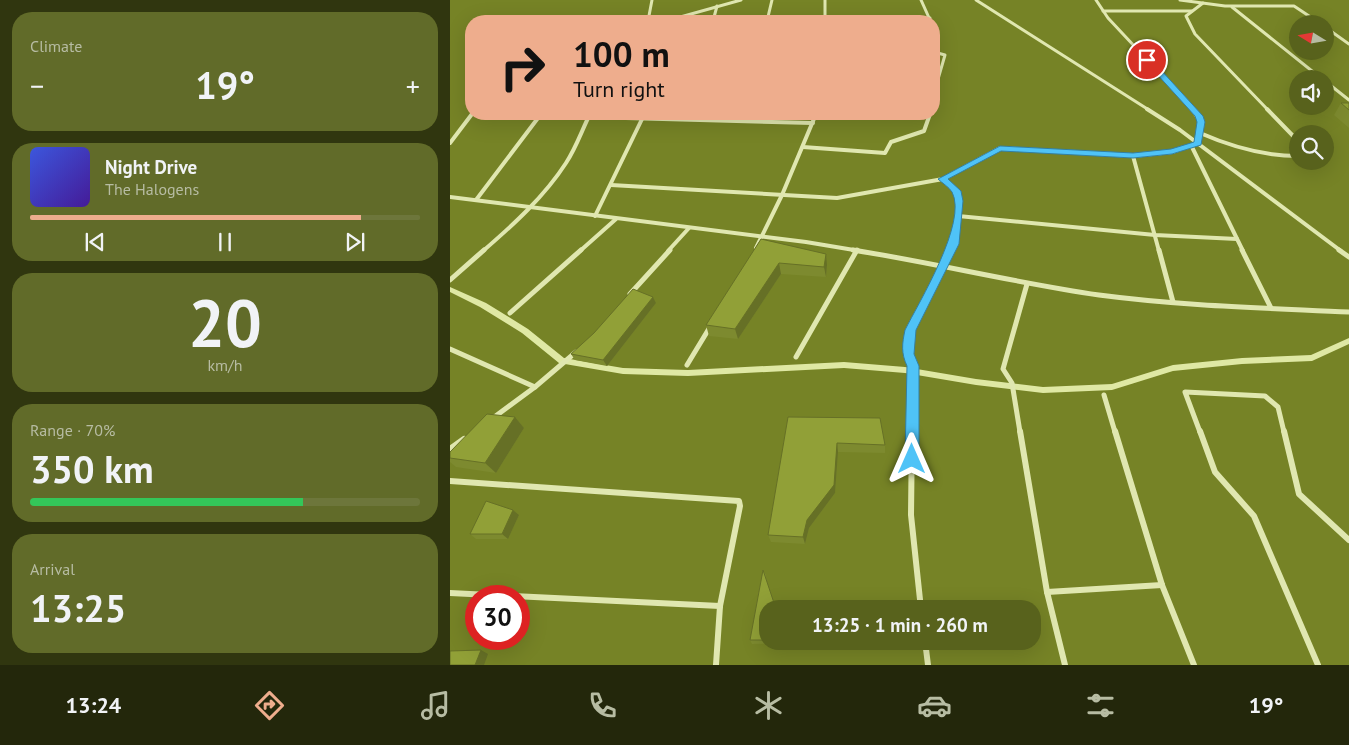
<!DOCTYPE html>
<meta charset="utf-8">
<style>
body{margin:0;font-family:"PT Sans",sans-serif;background:#616b29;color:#f1f3f6;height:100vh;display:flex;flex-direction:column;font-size:19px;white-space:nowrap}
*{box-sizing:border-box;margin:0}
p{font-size:16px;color:#b7bca3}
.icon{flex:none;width:28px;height:28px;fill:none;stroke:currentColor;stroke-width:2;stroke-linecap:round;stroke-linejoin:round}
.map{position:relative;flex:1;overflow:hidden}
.side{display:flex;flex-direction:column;gap:12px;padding:12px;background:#30360f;width:450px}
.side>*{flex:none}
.top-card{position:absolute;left:15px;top:15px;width:475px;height:105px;border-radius:20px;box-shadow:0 5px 20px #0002;background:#eead8d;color:#111;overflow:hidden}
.needle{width:32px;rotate:281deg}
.tools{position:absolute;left:839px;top:15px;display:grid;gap:10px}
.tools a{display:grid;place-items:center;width:45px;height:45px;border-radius:50%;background:#58621c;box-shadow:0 5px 20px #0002;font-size:25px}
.speed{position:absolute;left:15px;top:585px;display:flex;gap:10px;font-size:25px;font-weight:700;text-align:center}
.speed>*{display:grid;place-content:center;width:65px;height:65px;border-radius:50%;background:#58621c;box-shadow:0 5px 20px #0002;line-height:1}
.speed .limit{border:8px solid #d22;background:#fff;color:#111}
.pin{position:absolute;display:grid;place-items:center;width:42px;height:42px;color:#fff;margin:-21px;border:2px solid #fff;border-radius:50%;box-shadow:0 1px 5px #0007}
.me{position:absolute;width:55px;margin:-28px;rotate:0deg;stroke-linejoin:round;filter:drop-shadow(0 0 4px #0008)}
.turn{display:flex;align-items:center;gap:18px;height:105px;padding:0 25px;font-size:22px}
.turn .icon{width:65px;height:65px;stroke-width:2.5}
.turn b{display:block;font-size:35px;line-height:42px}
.big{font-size:38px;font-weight:700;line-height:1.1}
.side .widget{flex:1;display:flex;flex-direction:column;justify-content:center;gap:8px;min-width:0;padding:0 18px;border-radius:20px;background:#616b29}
.side .dial{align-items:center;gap:0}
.dial b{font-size:65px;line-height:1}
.song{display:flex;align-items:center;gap:15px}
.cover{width:60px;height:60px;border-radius:8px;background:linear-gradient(135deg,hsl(230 70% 55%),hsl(260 70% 35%))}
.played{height:5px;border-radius:2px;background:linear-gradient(90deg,#eead8d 85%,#6d763b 85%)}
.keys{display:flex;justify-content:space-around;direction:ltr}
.heat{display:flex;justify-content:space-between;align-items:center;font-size:28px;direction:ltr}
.charge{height:8px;border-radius:4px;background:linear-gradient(90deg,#34c759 70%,#6d763b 0)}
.trip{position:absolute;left:309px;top:600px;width:282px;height:50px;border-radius:20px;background:#58621c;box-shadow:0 5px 20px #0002;font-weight:700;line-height:50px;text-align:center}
.tab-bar{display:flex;height:80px;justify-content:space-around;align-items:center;background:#23270b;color:#b7bca3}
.tab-bar .icon{width:35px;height:35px}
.tab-bar .active{color:#eead8d}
.tab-bar b{font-size:22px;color:#f1f3f6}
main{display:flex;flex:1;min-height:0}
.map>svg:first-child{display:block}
</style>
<main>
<section class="side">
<div class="widget"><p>Climate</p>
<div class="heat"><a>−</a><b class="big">19°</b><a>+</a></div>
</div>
<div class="widget">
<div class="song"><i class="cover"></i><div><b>Night Drive</b><p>The Halogens</p></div></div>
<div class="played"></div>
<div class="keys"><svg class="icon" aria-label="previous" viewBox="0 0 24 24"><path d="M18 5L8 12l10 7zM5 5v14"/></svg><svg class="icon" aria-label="pause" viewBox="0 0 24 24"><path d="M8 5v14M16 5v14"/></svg><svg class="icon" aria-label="next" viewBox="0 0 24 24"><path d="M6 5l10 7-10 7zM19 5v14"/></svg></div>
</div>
<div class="widget dial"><b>20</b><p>km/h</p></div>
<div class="widget"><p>Range · 70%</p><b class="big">350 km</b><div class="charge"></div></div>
<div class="widget"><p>Arrival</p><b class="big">13:25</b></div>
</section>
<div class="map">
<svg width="899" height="665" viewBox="0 0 899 665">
<rect width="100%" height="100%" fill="#768326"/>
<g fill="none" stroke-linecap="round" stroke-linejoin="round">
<polygon fill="#dfe8a4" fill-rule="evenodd" points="0,287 36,303 78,329 114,358 173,368 238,370 394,362 455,367 526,379 593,387 662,384 723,365 792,358 861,355 899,338 899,344 862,361 792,364 723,371 662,390 593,393 526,385 455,373 394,368 238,376 173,374 109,363 72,333 30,307 0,292"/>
<g stroke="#e0e7b0" stroke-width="3">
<polyline points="375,0 375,21"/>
<polyline points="471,0 480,20"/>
<polyline points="526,0 699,110"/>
<polyline points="646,0 658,18 744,110"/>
<polyline points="730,0 775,6 844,6 871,24"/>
<polyline points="753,3 736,16 745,34 818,110"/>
<polyline points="782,7 872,79"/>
<polyline points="653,11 742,11"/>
<polyline points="198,21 202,0"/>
<polyline points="216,21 291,0"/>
<polyline points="263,21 267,6"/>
<polyline points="317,21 322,0"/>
<polyline points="375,21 480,18"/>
<polyline points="875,27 899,44"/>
<polyline points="484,52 495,55 484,93"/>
<polyline points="875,81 899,100"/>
</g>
<g stroke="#e0e7b0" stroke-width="4">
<polyline points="697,109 730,130 891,251"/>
<polyline points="817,109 848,141"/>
<polyline points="139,117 363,123"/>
<polyline points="292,121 294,114"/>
<path d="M750 133C782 147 813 156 848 156"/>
<polyline points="0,143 22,114"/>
<polyline points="741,145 793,251"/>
<polyline points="353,147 435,153 441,142 474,131 480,114"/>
<polyline points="683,156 709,251"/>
<path d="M493 179C497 182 502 185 505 190 515 206 505 234 499 251"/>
<polyline points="161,185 387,198 493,179 550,148 683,156 722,152 748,143 751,122 742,109"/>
<polyline points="0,197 356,242 410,251"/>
<polyline points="26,200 91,114"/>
<polyline points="145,216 193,117"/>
<polyline points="508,216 705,235 787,239"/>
<polyline points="306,248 332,195 366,114"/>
<path d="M33 251C63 225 94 197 116 163 126 148 132 130 140 114"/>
<polyline points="130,251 166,219"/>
<polyline points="218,251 239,228"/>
</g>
<g stroke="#e0e7b0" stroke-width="5">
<path d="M403 250C485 263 566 283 649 295 732 306 816 308 899 312"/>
<polyline points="709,250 723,302"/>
<polyline points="792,250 821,308"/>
<polyline points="889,250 899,257"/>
<polyline points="0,280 34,250"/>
<polyline points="180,294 220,250"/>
<polyline points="60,313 131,250"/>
<polyline points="0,349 85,387"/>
<polyline points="346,357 407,250"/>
<polyline points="237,365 260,327"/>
<polyline points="654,395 665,432"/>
<polyline points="43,418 85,387 126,352"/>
<polyline points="462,432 463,366 459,349 460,331 499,250"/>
<polyline points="570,432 562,383 553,369 577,284"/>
<polyline points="750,432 735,392 815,396 828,407 834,432"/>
</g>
<g stroke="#e0e7b0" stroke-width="6">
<polyline points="462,431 461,515 471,609"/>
<polyline points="570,431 597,592 615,665"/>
<polyline points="665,431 712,585 744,665"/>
<polyline points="750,431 765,472 804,516 868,665"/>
<polyline points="834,431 849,494 899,540"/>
<polyline points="0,449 14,439"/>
<polyline points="0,481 289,501 290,506 270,606 266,665"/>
<polyline points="597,592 712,585"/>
<polyline points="0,593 270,606"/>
<polyline points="475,641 478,665"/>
</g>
</g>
<g fill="#7d8a2f">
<polygon points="891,103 899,103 899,128 884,115"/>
<polygon points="311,239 377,265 376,277 331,274 288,339 259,336 256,325"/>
<polygon points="203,297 206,303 157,366 125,360 121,354"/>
<polygon points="65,417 74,428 46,473 6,467 0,462 0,452"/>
<polygon points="338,417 435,445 435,453 388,452 385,493 359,528 355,544 321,542 318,535"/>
<polygon points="63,510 69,515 58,539 26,539 20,534"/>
<polygon points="313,570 316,575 318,609 318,641 376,641 376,642 302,644 300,640"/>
</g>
<g fill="#667026">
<polygon points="376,254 377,265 376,277 374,267"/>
<polygon points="329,263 331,274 288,339 285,329"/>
<polygon points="203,297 206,303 157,366 153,360"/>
<polygon points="65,417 74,428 46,473 35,463"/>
<polygon points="387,443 388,452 385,493 359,528 355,544 353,537 357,520"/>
<polygon points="63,510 69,515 58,539 52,534"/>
<polygon points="31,650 38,654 34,665 25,665"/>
</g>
<g fill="#91a037" stroke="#667026">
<polygon points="891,103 899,103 899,110"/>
<polygon points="311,239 376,254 374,267 329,263 285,329 256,325"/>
<polygon points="183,289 203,297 153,360 121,354 144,333"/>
<polygon points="37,414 65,417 35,463 0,458 0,452"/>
<polygon points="338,417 430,418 435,445 387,443 384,485 357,520 353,537 318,535"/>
<polygon points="36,501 63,510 52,534 20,534"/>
<polygon points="313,570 326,609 318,609 318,640 300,640"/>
<polygon points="31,650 25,665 0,665 0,651"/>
</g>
<path fill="#4fc3f7" stroke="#337fa1" d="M695 58H700L753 116 755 122 751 145 722 154 683 158 551 151 498 179 511 191 513 201 509 244 466 330 464 354 469 366V459L467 463 462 465 457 463 455 459 457 366C451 353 452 344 455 330 469 302 518 222 502 192 499 187 492 183 488 179L550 146 683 153 721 149 744 142 747 122 745 116 695 61Z"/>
</svg>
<div class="tools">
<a><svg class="needle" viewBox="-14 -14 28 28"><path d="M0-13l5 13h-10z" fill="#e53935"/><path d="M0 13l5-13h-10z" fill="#b7bca3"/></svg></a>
<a><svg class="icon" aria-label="sound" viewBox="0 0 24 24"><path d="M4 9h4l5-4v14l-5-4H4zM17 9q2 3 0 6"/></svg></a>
<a><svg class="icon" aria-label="search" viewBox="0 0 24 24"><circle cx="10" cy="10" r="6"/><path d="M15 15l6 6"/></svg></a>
</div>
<div class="speed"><div class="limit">30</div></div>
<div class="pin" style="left:697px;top:60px;background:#d93025"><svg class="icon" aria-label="arrive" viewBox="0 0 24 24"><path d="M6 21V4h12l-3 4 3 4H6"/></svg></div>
<svg class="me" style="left:462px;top:459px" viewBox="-20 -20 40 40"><path d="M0-17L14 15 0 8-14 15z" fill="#4fc3f7" stroke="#fff" stroke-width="4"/></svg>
<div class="trip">13:25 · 1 min · 260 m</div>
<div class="top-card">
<div class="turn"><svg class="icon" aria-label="right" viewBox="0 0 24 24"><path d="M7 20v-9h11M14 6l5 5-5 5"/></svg><div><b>100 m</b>Turn right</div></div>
</div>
</div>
</main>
<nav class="tab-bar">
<b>13:24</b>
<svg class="icon active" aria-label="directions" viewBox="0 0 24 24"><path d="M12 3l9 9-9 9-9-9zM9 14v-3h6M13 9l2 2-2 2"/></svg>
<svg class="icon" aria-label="music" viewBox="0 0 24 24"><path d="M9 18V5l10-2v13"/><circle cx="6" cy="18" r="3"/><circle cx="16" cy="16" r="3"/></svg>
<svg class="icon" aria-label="phone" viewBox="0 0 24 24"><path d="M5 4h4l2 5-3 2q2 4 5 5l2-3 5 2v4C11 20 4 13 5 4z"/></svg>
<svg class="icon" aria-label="climate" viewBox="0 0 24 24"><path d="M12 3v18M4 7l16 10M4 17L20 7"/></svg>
<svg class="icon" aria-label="car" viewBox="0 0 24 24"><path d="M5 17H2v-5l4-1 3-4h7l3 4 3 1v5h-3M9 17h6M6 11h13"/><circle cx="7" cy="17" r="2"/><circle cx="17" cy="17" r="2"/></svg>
<svg class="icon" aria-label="filters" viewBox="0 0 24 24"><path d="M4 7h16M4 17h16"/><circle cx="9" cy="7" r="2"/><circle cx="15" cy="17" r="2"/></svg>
<b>19°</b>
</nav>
